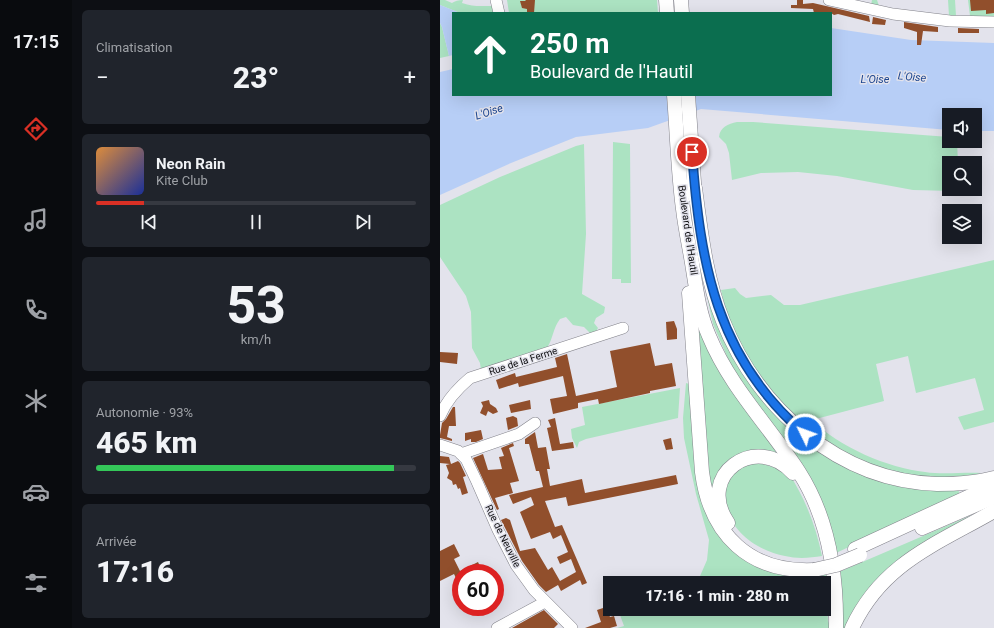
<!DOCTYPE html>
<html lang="fr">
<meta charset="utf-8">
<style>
body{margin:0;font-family:Roboto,sans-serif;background:#20242c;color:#f1f3f6;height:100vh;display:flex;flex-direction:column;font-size:15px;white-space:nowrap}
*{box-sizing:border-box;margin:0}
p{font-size:13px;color:#9ea1a6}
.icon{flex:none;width:22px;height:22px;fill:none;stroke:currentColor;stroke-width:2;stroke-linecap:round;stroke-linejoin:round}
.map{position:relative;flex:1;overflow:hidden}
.sheet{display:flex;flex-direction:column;gap:10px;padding:10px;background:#0d0f14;width:368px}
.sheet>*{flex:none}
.banner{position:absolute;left:12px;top:12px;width:380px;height:84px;border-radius:0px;box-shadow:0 4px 16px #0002;background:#0b6e4f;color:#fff;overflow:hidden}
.buttons{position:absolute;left:502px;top:108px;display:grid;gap:8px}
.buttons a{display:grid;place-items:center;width:40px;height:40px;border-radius:0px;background:#171b24;box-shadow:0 4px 16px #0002;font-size:20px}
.speed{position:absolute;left:12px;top:564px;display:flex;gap:8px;font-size:20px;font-weight:700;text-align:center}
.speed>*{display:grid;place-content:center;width:52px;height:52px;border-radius:50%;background:#171b24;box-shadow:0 4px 16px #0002;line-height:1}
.speed .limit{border:6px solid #d22;background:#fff;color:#111}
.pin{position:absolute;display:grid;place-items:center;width:34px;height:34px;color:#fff;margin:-17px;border:2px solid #fff;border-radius:50%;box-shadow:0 1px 4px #0007}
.me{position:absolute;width:44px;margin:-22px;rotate:312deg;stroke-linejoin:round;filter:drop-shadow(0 0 3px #0008)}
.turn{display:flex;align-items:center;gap:14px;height:84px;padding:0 12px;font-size:18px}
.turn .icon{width:52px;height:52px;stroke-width:2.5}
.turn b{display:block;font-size:28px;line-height:34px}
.big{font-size:30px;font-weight:800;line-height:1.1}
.sheet .tile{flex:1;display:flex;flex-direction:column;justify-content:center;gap:6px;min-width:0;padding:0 14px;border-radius:6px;background:#20242c}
.sheet .dial{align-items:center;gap:0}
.dial b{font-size:52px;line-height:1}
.song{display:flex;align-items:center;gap:12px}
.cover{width:48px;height:48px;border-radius:6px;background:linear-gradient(135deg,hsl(30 70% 55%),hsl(230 70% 35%))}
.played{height:4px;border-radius:2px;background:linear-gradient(90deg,#d93025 15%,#363941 15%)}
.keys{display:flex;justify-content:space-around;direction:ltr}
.heat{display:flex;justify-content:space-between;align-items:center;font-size:22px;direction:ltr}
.charge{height:6px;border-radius:3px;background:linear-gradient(90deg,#34c759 93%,#363941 0)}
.trip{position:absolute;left:163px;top:576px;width:228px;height:40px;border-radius:0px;background:#171b24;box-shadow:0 4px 16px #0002;font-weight:800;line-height:40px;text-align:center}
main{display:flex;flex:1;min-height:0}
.dock{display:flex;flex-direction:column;width:72px;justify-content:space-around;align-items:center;background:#090b0e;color:#9ea1a6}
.dock .icon{width:28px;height:28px}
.dock .on{color:#d93025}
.dock b{font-size:18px;color:#f1f3f6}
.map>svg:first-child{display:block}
</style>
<main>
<nav class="dock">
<b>17:15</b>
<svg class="icon on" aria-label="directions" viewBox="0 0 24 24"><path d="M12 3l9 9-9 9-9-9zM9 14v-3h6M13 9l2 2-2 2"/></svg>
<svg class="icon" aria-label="music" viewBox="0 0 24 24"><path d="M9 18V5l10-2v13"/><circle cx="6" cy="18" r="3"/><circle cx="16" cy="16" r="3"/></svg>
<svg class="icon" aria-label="phone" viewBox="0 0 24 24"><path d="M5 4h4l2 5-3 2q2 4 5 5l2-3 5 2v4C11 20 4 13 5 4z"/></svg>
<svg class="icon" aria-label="climate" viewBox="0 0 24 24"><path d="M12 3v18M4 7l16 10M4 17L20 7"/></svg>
<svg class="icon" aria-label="car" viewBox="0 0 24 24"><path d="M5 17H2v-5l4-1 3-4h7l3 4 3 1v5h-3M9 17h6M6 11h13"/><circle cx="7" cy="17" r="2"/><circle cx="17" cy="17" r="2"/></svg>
<svg class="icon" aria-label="filters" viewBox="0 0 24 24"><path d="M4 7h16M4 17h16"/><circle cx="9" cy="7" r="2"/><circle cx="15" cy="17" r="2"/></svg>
</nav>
<section class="sheet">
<div class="tile"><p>Climatisation</p>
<div class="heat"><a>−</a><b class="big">23°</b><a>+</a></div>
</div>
<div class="tile">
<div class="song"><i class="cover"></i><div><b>Neon Rain</b><p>Kite Club</p></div></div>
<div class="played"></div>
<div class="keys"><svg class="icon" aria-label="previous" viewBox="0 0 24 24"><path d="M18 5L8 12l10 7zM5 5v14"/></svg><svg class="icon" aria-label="pause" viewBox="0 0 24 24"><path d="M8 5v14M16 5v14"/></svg><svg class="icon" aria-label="next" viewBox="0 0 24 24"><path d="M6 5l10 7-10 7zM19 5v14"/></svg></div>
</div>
<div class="tile dial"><b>53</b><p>km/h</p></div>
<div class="tile"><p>Autonomie · 93%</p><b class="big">465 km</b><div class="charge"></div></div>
<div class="tile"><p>Arrivée</p><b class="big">17:16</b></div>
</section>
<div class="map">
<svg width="554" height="628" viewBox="0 0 554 628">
<rect width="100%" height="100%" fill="#e3e3ec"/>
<g fill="#ace3c2">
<path d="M0 0H5L12 3C15 1 18 0 23 0L22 3C33 7 40 6 51 6L52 3 56 13H20L0 5Z"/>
<polygon points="67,0 217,0 218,13 69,13"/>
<polygon points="432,0 437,0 439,6 476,13 509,16 508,0 515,0 516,16 530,16 528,0 554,0 554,20 507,19 431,5"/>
<polygon points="0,23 2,27 9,56 0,58"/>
<path d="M297 122H313L509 137V141H517L518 163H509V189H518L514 191 473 190 397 176 358 172 321 173 292 180 289 153 286 144 279 137C280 127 288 124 297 122Z"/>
<polygon points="173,142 190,144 191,283 181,283 181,279 172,279"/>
<path d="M144 144 146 234 142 294 165 307 164 313 156 318 154 323 158 328 155 333 151 334 144 327 133 325 126 317 120 319C113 328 113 339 107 348L41 370 40 363 32 348 31 312 26 296 0 257V205L60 177 136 146Z"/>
<path d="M554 260V422L524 430 518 417 544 410 535 378 476 393 468 356 436 364 444 401 372 420C399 447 448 468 485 472 503 475 523 472 541 473 533 475 525 477 517 478 407 485 303 396 281 290L295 288 300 294 306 298 331 295 344 305H360Z"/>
<polygon points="263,278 284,337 383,453 518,489 520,495 396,553 392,538 292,368 273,324"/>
<polygon points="257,309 337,452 336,454 315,453 275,488 268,487"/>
<polygon points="246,383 249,384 259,493 268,518 286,541 372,576 386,575 388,621 391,628 177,628 184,626 180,615 183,613 182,609 384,609 384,583 257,583 267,560 269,540 256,494 244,438 243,418"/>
<polygon points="240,388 238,418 146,439 139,442 137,448 132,438 131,429 145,425 142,407"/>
<path d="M314 461 348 472C365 498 376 526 382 556 370 558 357 559 345 556 317 551 288 530 285 500 284 492 282 484 288 477 294 470 307 465 314 461Z"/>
<polygon points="546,509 472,552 408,628 401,628 399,572"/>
</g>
<g fill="#b7cef6">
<polygon points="0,5 20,13 13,13 13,55 9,56 2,27 0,23"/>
<polygon points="391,28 471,40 554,43 554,131 535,131 535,115 509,115 509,130 261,109 208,128 136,137 71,163 0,195 0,72 13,69 13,95 391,95"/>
</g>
<g fill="#914f2c">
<polygon points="86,0 95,0 94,13 87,13 87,9 82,8 80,1 85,1"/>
<polygon points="357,0 363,0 363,4 373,3 429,16 430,22 398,14 394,15 391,13 374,13 373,9 351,8 351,5 357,5"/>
<polygon points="530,0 554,0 554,13 546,14 546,10 531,11"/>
<polygon points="433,17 446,20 445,25 432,24"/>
<polygon points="464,22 498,27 498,32 483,31 481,45 477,45 477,32 464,28"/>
<polygon points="518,28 539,29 539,33 518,33"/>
<polygon points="234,321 237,329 237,339 227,340 226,322"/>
<polygon points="210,343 215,366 232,363 236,386 210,391 210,393 159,404 158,399 138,403 138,408 113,414 110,399 127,396 123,376 79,387 78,383 59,389 56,380 75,373 76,377 117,367 115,358 127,354 136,396 164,390 177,387 170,351"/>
<polygon points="0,352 18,353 17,364 0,362"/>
<polygon points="49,400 50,404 56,408 58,412 53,414 48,411 46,416 40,413 43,406 41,402"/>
<polygon points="90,400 91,409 71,413 69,405"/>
<polygon points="13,407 15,407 16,426 9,426 7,437 12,439 12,441 0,438 0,435 2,423 6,419"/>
<polygon points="73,416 77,418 78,426 68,430 66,418"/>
<polygon points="115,418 120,444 133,442 134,448 112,451 107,428 111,427 108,420"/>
<polygon points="41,430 43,439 36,442 31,442 31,439 25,441 25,433"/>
<polygon points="95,432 98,448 106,447 110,469 107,469 110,486 142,479 145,493 236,475 238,484 128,506 126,497 105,501 115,527 122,525 147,583 142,585 140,580 121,591 118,585 106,592 99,585 82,561 61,520 66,518 70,520 80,551 95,548 108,570 112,567 120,581 136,572 131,559 120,564 117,557 128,552 121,535 113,539 110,532 91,539 80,512 94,505 91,497 73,504 69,495 103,487 99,471 96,471 89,444 85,444 85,439"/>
<polygon points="231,438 233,449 226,450 223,440"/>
<polygon points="73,443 74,446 69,448 79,481 70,483 73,493 55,498 59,509 57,510 33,458 43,454 48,470 62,469 59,457 64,456 61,448"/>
<polygon points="0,456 9,457 11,464 18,461 20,463 26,476 23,477 28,493 22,495 20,488 18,489 16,484 13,485 12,481 7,478 9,473 6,465 10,464 0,463"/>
<polygon points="14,544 20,556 14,559 20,571 38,562 43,573 21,573 21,588 14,574 0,581 0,551"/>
<polygon points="166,607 170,617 174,616 177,626 170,628 145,628 161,622 157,610"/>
<polygon points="104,610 118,624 114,628 72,628"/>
</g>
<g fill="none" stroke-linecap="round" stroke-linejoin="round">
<g stroke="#82828a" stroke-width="12">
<g id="minor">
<polyline points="56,0 59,13"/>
<polyline points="389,0 453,14 510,21 554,22"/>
<path d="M0 416C6 401 17 389 30 378L183 328"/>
<polyline points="0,445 18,451 26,459 37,482 58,530 76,565 94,590 132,628"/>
<polyline points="21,454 79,434 95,423"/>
<polyline points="57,628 105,602"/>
</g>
</g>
<g stroke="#82828a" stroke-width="15">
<g id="major">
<polyline points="226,0 227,13"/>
<polyline points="241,0 242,13"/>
<path d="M234 95C237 133 238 172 243 209 245 227 249 245 252 263 256 288 259 313 269 336 290 387 329 426 359 472 389 519 397 573 396 628"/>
<polyline points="248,95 255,197"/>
<path d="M255 188C261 233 266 279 283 321 318 409 399 481 497 484 516 484 536 483 554 478"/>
<path d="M249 293 262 472C270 535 310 573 374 570"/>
<path d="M288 523C255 475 316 432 353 473"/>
<polyline points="482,528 554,497"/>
<polyline points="415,549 554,485"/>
<path d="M412 628C442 563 497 544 554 511"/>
</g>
</g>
<use href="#minor" stroke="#fff" stroke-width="11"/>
<use href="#major" stroke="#fff" stroke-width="14"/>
<g stroke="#82828a" stroke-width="15" stroke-linecap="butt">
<polyline id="major-bridge" points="374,570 396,565 420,555"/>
</g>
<use href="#major-bridge" stroke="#fff" stroke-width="14"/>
</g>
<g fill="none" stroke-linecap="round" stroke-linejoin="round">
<g stroke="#114b97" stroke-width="10">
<path id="route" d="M252 152C260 263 276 358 365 434"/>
</g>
<use href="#route" stroke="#1a73e8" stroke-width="7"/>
</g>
<g text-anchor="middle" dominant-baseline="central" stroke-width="3" stroke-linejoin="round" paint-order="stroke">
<g font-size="10" fill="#0d0d0f" stroke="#e3e3ec">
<text transform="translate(248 230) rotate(82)">Boulevard de l'Hautil</text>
<text transform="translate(83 361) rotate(-18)">Rue de la Ferme</text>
<text transform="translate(63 536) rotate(64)">Rue de Neuville</text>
</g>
<g font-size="11" font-style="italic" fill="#1d4690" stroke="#e3e3ec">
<text transform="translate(472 77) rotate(5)">L'Oise</text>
<text x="435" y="79">L’Oise</text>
<text transform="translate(49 112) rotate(-18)">L'Oise</text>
</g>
</g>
</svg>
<div class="buttons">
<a><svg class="icon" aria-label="sound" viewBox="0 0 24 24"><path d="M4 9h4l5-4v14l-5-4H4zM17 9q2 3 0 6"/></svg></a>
<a><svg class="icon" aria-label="search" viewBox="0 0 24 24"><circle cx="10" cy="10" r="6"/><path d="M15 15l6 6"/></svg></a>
<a><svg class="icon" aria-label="layers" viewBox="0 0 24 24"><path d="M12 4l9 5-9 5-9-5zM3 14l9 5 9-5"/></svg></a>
</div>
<div class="speed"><div class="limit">60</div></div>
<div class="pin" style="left:252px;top:152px;background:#d93025"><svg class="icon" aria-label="arrive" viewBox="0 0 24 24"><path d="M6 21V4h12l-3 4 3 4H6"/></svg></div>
<svg class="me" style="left:365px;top:434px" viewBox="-20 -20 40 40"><circle r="17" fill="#1a73e8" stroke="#fff" stroke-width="3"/><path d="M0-11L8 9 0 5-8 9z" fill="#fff"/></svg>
<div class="trip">17:16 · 1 min · 280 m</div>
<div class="banner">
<div class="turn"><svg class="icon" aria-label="ahead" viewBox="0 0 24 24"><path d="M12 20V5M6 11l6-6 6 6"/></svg><div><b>250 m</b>Boulevard de l'Hautil</div></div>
</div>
</div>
</main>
